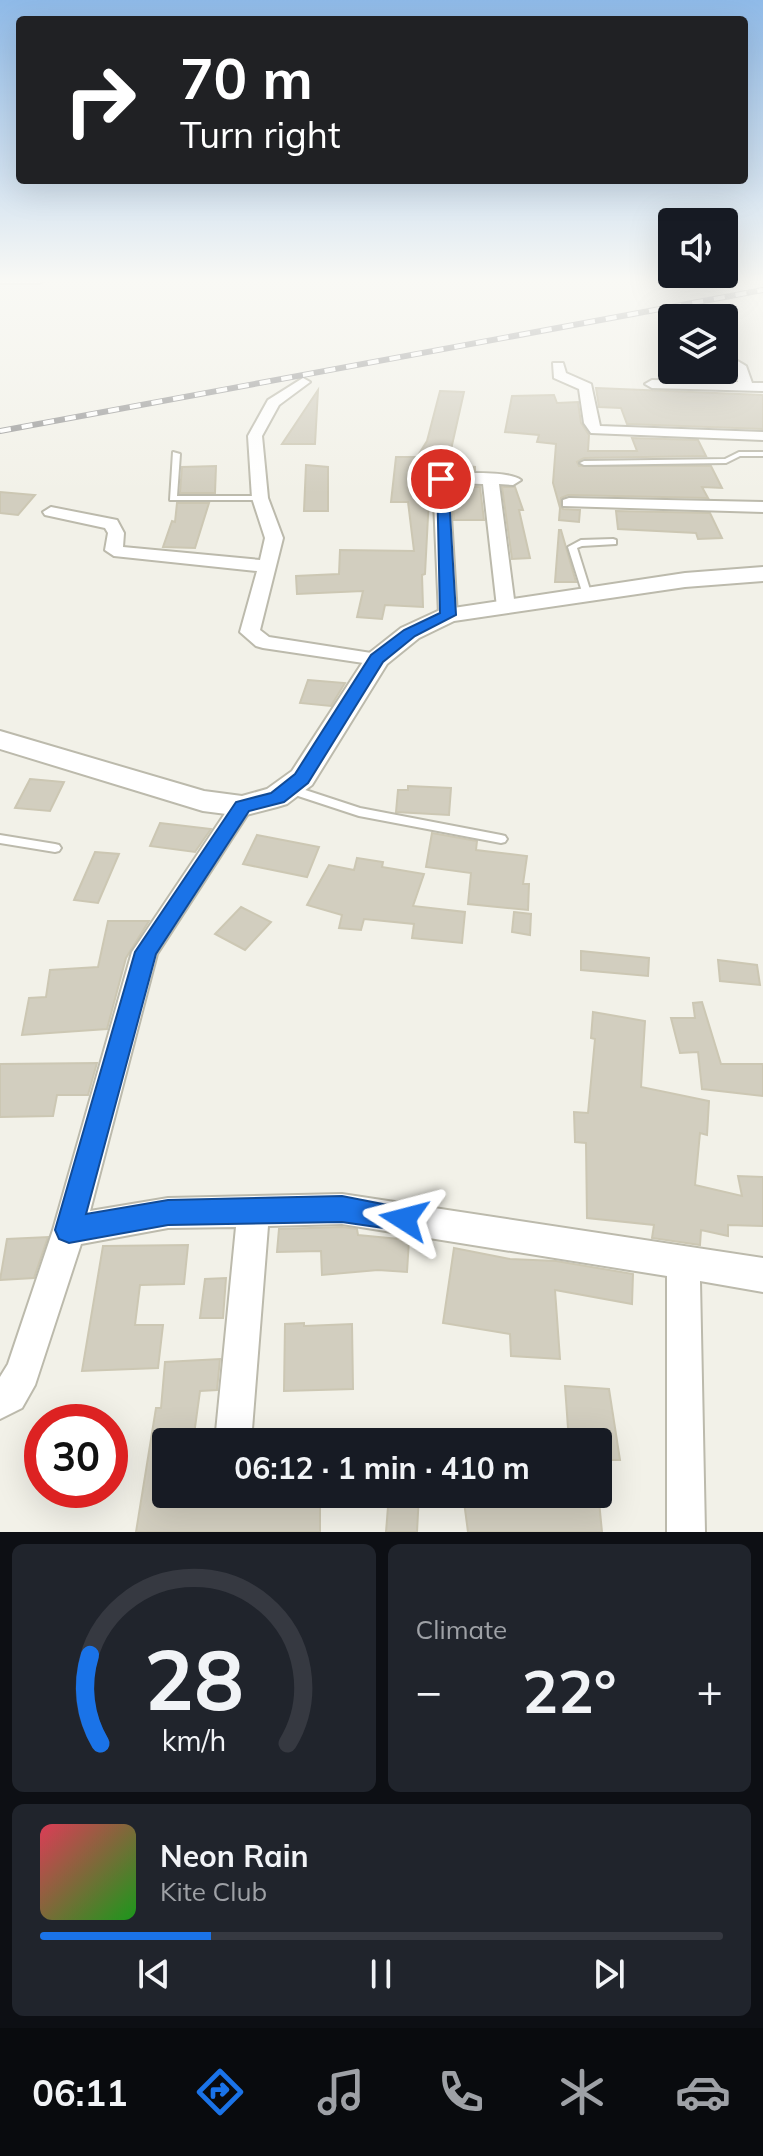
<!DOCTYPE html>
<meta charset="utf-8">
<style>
body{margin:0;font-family:Mulish,sans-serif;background:#20242c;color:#f1f3f6;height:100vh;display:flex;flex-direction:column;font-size:30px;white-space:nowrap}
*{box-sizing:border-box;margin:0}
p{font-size:26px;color:#9ea1a6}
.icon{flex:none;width:44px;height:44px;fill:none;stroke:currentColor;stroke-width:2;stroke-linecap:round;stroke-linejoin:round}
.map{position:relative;height:1532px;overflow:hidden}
.details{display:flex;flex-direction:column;gap:12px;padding:12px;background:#0d0f14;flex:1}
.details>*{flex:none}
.banner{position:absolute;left:16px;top:16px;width:732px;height:168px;border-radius:8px;box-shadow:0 8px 32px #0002;background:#202124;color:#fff;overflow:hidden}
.fabs{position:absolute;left:658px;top:208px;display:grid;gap:16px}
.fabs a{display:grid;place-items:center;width:80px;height:80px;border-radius:8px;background:#171b24;box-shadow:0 8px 32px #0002;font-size:40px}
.speed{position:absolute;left:24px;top:1404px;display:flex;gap:16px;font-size:40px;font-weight:700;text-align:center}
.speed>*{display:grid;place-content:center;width:104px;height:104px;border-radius:50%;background:#171b24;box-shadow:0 8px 32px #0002;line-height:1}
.speed .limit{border:12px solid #d22;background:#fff;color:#111}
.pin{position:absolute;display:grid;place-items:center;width:68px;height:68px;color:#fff;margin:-34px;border:4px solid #fff;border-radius:50%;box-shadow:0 2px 8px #0007}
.me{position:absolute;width:88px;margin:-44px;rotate:279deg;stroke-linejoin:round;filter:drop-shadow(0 0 6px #0008)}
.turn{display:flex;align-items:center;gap:28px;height:168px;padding:0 32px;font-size:36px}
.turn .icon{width:104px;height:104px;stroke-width:2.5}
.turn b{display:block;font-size:56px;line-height:68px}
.big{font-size:60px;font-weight:700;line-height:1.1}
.details .card{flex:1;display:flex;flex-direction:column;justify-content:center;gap:12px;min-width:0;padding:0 28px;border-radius:12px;background:#20242c}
.details .dial{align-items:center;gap:0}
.dial svg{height:208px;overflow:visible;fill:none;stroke:#363941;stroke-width:7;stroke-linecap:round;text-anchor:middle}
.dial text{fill:#f1f3f6;stroke:none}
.song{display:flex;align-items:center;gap:24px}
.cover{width:96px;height:96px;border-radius:12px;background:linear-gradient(135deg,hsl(350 70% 55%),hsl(120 70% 35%))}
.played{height:8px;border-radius:4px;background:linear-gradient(90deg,#1a73e8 25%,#363941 25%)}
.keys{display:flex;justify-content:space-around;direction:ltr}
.heat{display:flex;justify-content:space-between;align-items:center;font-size:44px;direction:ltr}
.details .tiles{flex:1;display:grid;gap:12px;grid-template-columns:1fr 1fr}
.card:last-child{grid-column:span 2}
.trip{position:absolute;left:152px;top:1428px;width:460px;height:80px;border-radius:8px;background:#171b24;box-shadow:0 8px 32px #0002;font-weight:700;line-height:80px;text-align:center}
.tabs{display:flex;height:128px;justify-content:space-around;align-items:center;background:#090b0e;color:#9ea1a6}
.tabs .icon{width:56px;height:56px}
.tabs .current{color:#1a73e8}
.tabs b{font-size:36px;color:#f1f3f6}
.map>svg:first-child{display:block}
</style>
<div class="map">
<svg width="763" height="1532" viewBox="0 0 763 1532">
<rect width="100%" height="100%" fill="#f2f1e8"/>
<g fill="#d2cebf" stroke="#ccc7b3" stroke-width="2">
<polygon points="596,388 763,395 763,429 627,424 621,408 599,407"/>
<polygon points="318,390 315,444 282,444"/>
<polygon points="440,391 464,392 450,454 462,456 457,465 475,467 475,470 441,470 430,478 425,574 422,575 423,607 385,605 382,619 357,617 363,591 297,594 296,576 339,574 340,550 414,551 408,502 391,502 396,457 417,457 427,441"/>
<polygon points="554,395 557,403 578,402 581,423 589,435 588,451 637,451 632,438 698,440 706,456 584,458 577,462 579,466 711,466 722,488 702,487 708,498 568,495 561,498 560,506 563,509 580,510 579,522 559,520 560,508 553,483 556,444 537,442 539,435 505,432 512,396"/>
<polygon points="306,465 328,467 328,511 304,511"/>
<polygon points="216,466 215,493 180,493 182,467"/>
<polygon points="452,486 480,487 484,520 454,520"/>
<polygon points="502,487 515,487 523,510 519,510 530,558 512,559"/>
<polygon points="0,492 35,495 18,515 0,513"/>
<polygon points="177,503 209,503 195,548 163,547 172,521 175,522"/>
<polygon points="616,511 710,513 722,538 698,539 696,533 618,529"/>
<polygon points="559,530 561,530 576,582 555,582"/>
<polygon points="308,680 345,683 331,706 300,703"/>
<polygon points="30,779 64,782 50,811 15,808"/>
<polygon points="408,786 451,788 449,815 396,812 398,790 408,790"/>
<polygon points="160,823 211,829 195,852 150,846"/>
<polygon points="432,833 477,841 476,850 527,856 523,884 529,884 528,910 468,904 471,873 426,867"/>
<polygon points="257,835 319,847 307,877 243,864"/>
<polygon points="95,852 119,854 98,903 74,900"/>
<polygon points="357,858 383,862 382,867 424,874 413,906 465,912 462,943 412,938 414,924 364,919 361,930 339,928 342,915 307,905 329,865 354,870"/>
<polygon points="241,907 271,922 245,950 215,934"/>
<polygon points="514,912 531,914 530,935 512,932"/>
<polygon points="108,921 149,921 126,958 107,1029 22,1035 29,998 46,997 50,970 98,967"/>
<polygon points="581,951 649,958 648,976 581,970"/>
<polygon points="718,960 757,965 760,985 720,981"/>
<polygon points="702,1002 721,1064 763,1064 763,1096 702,1089 698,1052 680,1053 671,1018 695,1018 693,1003"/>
<polygon points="593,1012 645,1021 641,1087 709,1101 707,1135 700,1133 695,1185 742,1196 738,1176 763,1177 763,1226 728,1225 728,1236 701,1230 700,1245 652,1238 654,1225 587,1218 586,1143 575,1142 574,1112 588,1113 595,1039 591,1038"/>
<polygon points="97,1063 88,1095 57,1095 53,1116 0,1117 0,1064"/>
<polygon points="342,1227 357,1229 358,1235 409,1240 407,1272 378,1270 322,1275 321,1251 277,1252 279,1229"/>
<polygon points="48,1237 34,1278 0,1280 7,1239"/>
<polygon points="188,1245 184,1284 140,1285 135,1325 163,1325 158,1368 82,1371 103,1246"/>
<polygon points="454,1248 510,1259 556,1261 633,1274 632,1304 555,1290 560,1359 511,1356 510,1334 443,1323"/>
<polygon points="226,1278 223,1318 200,1318 205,1279"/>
<polygon points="304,1323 304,1326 352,1324 353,1389 284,1391 285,1324"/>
<polygon points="220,1359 217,1390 200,1391 193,1442 166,1442 166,1494 270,1500 270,1494 320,1494 320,1532 136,1532 156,1408 161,1408 165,1362"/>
<polygon points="565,1386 609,1389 620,1460 598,1460 598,1442 569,1442"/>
<polygon points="389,1494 419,1494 417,1532 386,1532"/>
<polygon points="463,1494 567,1494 568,1499 599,1501 602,1532 468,1532"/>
</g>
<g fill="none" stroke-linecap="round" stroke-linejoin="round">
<g stroke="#bcbaac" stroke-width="4">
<g id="service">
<polygon points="173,452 180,454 177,496 260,496 264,498 260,500 170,500"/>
<polygon points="739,452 763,452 763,456 740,456 726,463 584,465 580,463 584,461 725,459"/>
<polygon points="613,539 616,540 616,544 582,546 577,548 592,596 587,599 584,598 568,547 581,540"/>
<polygon points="290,785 360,808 501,835 505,836 507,839 505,842 501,843 359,816 286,792 284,789 286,786"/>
<polygon points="0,835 55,844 59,845 61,848 59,851 55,852 0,843"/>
</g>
</g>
<g stroke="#bcbaac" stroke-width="4">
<g id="minor">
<polygon points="724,353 746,366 752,383 763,383 763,391 652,388 645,384 652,380 738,382 735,371 724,363"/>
<polygon points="553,363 563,363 566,373 591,384 600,426 763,432 763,440 591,433 584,423 579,389 554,378"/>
<polygon points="303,378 310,382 279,405 262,436 268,498 283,538 260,630 269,637 384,655 387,659 384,663 377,665 263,648 256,646 240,632 257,571 114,556 105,550 108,533 105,528 45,515 43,512 51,507 117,520 124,533 123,547 260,560 265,538 252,498 248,436 268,400"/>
<path d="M441 473C460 474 508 470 521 480L513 485 499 484 515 607 513 611 506 613 497 607 483 484 449 483 457 615 448 621 439 615 433 478Z"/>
<polygon points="569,498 763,502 763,512 563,506 563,500"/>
<polygon points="242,798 250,800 253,806 157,954 90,1211 168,1198 342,1194 763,1258 763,1292 700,1281 705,1532 667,1532 667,1276 342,1224 268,1226 251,1442 215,1442 236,1227 168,1228 81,1244 35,1385 22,1408 0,1419 0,1377 8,1364 53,1230 132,952 234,800"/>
</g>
</g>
<g stroke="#bcbaac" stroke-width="4">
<g id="tertiary">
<polygon points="0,279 47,279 40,283 0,283"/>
<polygon points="763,567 763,581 685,587 454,621 419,638 387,664 312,785 287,804 277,807 242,816 203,811 0,749 0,731 204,791 242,796 267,789 292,771 368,654 401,628 440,610 685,573"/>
</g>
</g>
<use href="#service" fill="#fff" fill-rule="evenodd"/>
<use href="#minor" fill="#fff" fill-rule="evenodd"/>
<use href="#tertiary" fill="#fff" fill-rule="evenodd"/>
<g stroke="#969696" stroke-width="6">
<polyline id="rail" points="0,431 763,290"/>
</g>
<use href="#rail" stroke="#fff" stroke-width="4" stroke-dasharray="11" stroke-linecap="butt"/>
</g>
<linearGradient id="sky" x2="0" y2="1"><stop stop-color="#8fbae8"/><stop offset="0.57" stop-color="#f9f9f5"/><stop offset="1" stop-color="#f9f9f5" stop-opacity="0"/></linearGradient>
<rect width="763" height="493" fill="url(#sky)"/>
<polygon fill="#1a73e8" stroke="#114b97" stroke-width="2" points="437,476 448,479 456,615 415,636 383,662 308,783 284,802 249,811 156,954 86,1214 168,1200 342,1196 413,1210 417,1219 413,1228 404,1231 342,1222 168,1225 69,1243 59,1239 55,1230 135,952 236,802 271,793 295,774 371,655 404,630 440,613"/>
</svg>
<div class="fabs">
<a><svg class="icon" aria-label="sound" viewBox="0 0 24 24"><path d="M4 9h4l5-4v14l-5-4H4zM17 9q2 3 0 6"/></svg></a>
<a><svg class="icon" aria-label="layers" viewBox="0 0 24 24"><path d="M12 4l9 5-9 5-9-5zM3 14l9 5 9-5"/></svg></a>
</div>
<div class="speed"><div class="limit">30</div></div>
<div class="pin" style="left:441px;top:479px;background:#d93025"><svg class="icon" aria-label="arrive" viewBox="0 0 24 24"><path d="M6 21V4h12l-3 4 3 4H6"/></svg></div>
<svg class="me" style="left:404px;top:1219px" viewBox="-20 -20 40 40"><path d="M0-17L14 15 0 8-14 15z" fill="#1a73e8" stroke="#fff" stroke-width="4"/></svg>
<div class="trip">06:12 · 1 min · 410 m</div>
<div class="banner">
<div class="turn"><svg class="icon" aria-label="right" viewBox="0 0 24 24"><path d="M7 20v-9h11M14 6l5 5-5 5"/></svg><div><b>70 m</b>Turn right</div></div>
</div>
</div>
<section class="details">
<div class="tiles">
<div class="card dial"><svg viewBox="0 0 100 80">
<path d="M14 69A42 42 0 1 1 86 69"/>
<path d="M14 69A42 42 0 0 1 10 35" stroke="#1a73e8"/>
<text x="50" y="56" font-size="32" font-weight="700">28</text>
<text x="50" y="72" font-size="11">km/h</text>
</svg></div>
<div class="card"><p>Climate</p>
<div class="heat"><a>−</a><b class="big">22°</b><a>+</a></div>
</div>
<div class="card">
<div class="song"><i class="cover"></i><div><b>Neon Rain</b><p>Kite Club</p></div></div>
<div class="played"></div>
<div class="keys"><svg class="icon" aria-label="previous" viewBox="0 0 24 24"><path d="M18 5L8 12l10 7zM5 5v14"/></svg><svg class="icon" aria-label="pause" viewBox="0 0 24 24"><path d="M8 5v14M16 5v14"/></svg><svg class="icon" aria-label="next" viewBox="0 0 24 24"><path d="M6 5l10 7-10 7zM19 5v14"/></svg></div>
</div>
</div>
</section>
<nav class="tabs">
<b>06:11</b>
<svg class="icon current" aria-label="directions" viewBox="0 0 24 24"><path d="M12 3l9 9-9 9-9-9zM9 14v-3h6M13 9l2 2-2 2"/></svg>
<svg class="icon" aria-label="music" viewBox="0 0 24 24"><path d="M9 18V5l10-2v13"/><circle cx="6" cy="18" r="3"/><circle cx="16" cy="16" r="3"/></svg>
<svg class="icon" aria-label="phone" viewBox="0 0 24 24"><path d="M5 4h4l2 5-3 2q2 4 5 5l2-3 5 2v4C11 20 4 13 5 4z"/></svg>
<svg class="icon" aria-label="climate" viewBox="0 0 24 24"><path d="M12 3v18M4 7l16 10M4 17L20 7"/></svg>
<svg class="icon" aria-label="car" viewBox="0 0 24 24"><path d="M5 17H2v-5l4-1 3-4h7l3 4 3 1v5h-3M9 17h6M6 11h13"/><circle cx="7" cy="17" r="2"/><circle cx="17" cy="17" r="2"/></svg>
</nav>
